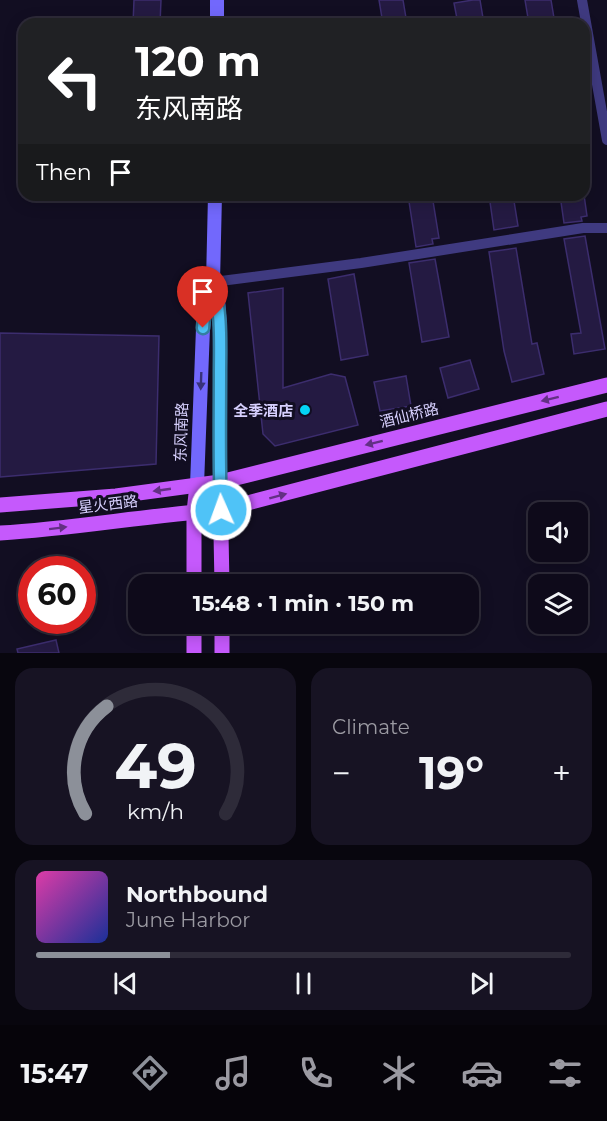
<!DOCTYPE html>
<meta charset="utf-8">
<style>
body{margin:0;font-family:Montserrat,"Noto Sans SC",sans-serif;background:#171323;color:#f1f3f6;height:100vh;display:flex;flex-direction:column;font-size:22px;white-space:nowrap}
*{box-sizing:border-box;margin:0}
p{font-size:20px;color:#9b9aa2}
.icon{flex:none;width:33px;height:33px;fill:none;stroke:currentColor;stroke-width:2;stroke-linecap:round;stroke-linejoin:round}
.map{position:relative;height:653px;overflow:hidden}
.panel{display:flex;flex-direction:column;gap:15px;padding:15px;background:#08060e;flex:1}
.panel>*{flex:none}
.guide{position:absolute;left:18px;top:18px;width:572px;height:183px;border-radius:18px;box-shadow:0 3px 15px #0003,0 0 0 2px #2e2b39;background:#202124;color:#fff;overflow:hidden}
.buttons{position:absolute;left:528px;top:502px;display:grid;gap:12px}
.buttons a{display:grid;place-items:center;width:60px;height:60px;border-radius:12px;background:#0e0a1a;box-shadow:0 3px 15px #0003,0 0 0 2px #2e2b39;font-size:30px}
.speed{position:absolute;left:18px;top:556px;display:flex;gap:12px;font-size:30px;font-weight:700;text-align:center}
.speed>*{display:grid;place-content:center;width:78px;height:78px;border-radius:50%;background:#0e0a1a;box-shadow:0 3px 15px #0003,0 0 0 2px #2e2b39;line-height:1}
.speed .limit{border:9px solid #d22;background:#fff;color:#111}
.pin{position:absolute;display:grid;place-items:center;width:51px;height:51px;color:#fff;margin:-62px -26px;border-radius:50% 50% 50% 0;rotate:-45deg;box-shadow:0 0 6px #0007}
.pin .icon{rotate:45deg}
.me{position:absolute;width:66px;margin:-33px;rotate:358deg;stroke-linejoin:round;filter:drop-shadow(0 0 4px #0008)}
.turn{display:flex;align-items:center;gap:21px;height:126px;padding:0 18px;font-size:27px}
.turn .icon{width:78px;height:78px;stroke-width:2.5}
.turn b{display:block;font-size:42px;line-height:51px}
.then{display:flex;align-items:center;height:57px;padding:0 18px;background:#0003;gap:12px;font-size:22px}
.big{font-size:45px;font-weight:700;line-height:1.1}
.panel .widget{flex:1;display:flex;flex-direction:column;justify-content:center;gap:9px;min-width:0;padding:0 21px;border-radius:18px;background:#171323}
.panel .dial{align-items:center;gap:0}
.dial svg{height:156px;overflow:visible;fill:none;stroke:#2e2b39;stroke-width:7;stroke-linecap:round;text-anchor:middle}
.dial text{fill:#f1f3f6;stroke:none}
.song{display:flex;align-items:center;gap:18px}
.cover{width:72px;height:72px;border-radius:9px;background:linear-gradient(135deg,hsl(320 70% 55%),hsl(230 70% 35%))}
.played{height:6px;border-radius:3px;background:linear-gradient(90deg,#8c9099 25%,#2e2b39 25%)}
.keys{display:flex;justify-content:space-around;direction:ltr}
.heat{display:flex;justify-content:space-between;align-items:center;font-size:33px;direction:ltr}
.panel .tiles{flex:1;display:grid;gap:15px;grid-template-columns:1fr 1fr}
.widget:last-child{grid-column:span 2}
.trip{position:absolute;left:128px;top:574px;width:351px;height:60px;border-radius:18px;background:#0e0a1a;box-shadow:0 3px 15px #0003,0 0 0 2px #2e2b39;font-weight:700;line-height:60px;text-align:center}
.tabs{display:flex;height:96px;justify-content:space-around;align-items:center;background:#06040a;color:#9b9aa2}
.tabs .icon{width:42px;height:42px}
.tabs .active{color:#8c9099}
.tabs b{font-size:27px;color:#f1f3f6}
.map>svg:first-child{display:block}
</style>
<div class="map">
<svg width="607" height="653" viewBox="0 0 607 653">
<rect width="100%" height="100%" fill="#120e22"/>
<g fill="#241a42" stroke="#3c2d6e" stroke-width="1.5">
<polygon points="134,0 161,0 160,24 133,24"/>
<polygon points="379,0 403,0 407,24 383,24"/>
<polygon points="473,0 480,0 484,24 458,24 454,3"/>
<polygon points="525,0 551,0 555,24 529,24"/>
<polygon points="408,195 432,195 439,238 432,239 433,244 416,247"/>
<polygon points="489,195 513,195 518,226 494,230"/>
<polygon points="560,195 584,195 587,216 581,217 582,221 564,223"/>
<polygon points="585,236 605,349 574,354 571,334 581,333 564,239"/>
<polygon points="516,248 532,344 537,343 544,374 512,382 504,351 489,252"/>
<polygon points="435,259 449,337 422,342 409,263"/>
<polygon points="354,274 368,355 341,360 328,279"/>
<polygon points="283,288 283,388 331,374 345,377 358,425 275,446 263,434 248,293"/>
<polygon points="0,333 159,336 156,464 0,477"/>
<polygon points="470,360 479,389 448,398 440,368"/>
<polygon points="406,376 411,406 380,411 374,382"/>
<polygon points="56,640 59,653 18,653 17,649"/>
</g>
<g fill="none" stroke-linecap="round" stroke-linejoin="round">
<g stroke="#3f3a80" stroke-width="10">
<polyline points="582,0 607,140"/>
<polyline points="213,282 361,263 583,228 607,228"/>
</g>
<g stroke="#7268fc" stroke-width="14">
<polyline points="217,24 217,0"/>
<polyline points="215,195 213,282 218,300 220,327 220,482"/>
<polyline points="197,485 203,328 205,305 213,282"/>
</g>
<g stroke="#c559fc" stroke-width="15">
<polyline points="220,482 222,585"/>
<polyline points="0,505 116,496 220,482 607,385"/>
<path d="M0 533C74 529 147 515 221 510L607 409"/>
<polyline points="194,585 194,512 197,485"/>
<polyline points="222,624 222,653"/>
<polyline points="194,653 194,624"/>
</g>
</g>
<defs><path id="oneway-solid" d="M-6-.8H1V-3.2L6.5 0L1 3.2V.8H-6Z" transform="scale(1.5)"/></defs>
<use fill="#383279" href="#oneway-solid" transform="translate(201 381) rotate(92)"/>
<g fill="#633084">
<use href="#oneway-solid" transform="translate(550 399) rotate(166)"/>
<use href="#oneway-solid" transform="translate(374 443) rotate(166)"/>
<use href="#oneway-solid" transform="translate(162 490) rotate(172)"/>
<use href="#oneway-solid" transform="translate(278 496) rotate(-15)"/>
<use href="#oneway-solid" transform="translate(58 528) rotate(-7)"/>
</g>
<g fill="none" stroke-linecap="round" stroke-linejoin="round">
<g stroke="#337fa1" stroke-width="15">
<path id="route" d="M203 328 205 305 213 282C222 313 220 343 220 375 220 420 219 465 221 510"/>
</g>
<use href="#route" stroke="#4fc3f7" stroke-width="10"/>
</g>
<circle fill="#04d4f5" stroke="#120e22" stroke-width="2" cx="305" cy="410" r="6"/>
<g text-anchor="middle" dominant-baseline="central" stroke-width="6" stroke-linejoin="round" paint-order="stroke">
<g font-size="15" font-weight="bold" fill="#d7d0fe" stroke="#120e22" text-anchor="end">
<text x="293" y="410">全季酒店</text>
</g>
<g font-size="15" fill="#d7d0fe" stroke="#120e22">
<text transform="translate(409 415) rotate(-14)">酒仙桥路</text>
<text transform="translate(181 432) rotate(-88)">东风南路</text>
<text transform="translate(108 504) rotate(-7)">星火西路</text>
</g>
</g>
</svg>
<div class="buttons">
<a><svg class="icon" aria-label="sound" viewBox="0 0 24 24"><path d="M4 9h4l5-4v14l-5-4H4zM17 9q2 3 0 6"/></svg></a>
<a><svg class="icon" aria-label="layers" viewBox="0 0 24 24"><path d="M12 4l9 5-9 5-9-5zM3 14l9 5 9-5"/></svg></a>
</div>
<div class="speed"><div class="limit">60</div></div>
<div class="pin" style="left:203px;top:328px;background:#d93025"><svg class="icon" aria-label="arrive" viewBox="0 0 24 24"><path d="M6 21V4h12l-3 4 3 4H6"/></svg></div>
<svg class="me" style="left:221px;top:510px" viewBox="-20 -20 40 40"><circle r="17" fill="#4fc3f7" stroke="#fff" stroke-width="3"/><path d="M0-11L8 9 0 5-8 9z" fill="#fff"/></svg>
<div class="trip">15:48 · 1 min · 150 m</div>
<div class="guide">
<div class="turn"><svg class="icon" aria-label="left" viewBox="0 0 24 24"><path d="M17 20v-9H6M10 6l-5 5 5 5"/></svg><div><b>120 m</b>东风南路</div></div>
<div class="then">Then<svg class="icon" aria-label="arrive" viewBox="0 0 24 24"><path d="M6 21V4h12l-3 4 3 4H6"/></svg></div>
</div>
</div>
<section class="panel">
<div class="tiles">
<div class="widget dial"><svg viewBox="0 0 100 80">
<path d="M14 69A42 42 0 1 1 86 69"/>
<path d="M14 69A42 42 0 0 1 25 14" stroke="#8c9099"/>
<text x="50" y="56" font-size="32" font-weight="700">49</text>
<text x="50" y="72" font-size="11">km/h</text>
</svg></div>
<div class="widget"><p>Climate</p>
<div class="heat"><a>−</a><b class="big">19°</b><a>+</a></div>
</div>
<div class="widget">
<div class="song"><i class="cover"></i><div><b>Northbound</b><p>June Harbor</p></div></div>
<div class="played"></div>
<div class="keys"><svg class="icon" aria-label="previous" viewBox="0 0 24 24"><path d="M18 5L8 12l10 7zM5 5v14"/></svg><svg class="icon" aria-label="pause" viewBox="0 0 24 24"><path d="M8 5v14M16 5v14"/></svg><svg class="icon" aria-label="next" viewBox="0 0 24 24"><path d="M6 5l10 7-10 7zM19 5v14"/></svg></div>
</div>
</div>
</section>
<nav class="tabs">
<b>15:47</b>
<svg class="icon active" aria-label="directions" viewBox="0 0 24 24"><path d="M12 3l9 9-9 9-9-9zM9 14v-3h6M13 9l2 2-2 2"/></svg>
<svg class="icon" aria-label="music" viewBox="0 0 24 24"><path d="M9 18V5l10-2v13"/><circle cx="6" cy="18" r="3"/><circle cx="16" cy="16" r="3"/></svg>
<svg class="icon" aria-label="phone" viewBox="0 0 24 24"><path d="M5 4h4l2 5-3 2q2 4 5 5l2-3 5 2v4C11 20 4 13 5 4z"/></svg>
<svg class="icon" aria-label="climate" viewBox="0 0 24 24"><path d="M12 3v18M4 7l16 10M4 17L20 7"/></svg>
<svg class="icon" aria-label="car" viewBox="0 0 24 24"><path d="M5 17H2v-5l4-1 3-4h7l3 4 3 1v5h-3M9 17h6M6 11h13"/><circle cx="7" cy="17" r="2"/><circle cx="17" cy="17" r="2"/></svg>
<svg class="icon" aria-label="filters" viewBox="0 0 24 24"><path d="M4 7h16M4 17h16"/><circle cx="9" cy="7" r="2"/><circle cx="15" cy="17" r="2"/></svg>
</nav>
